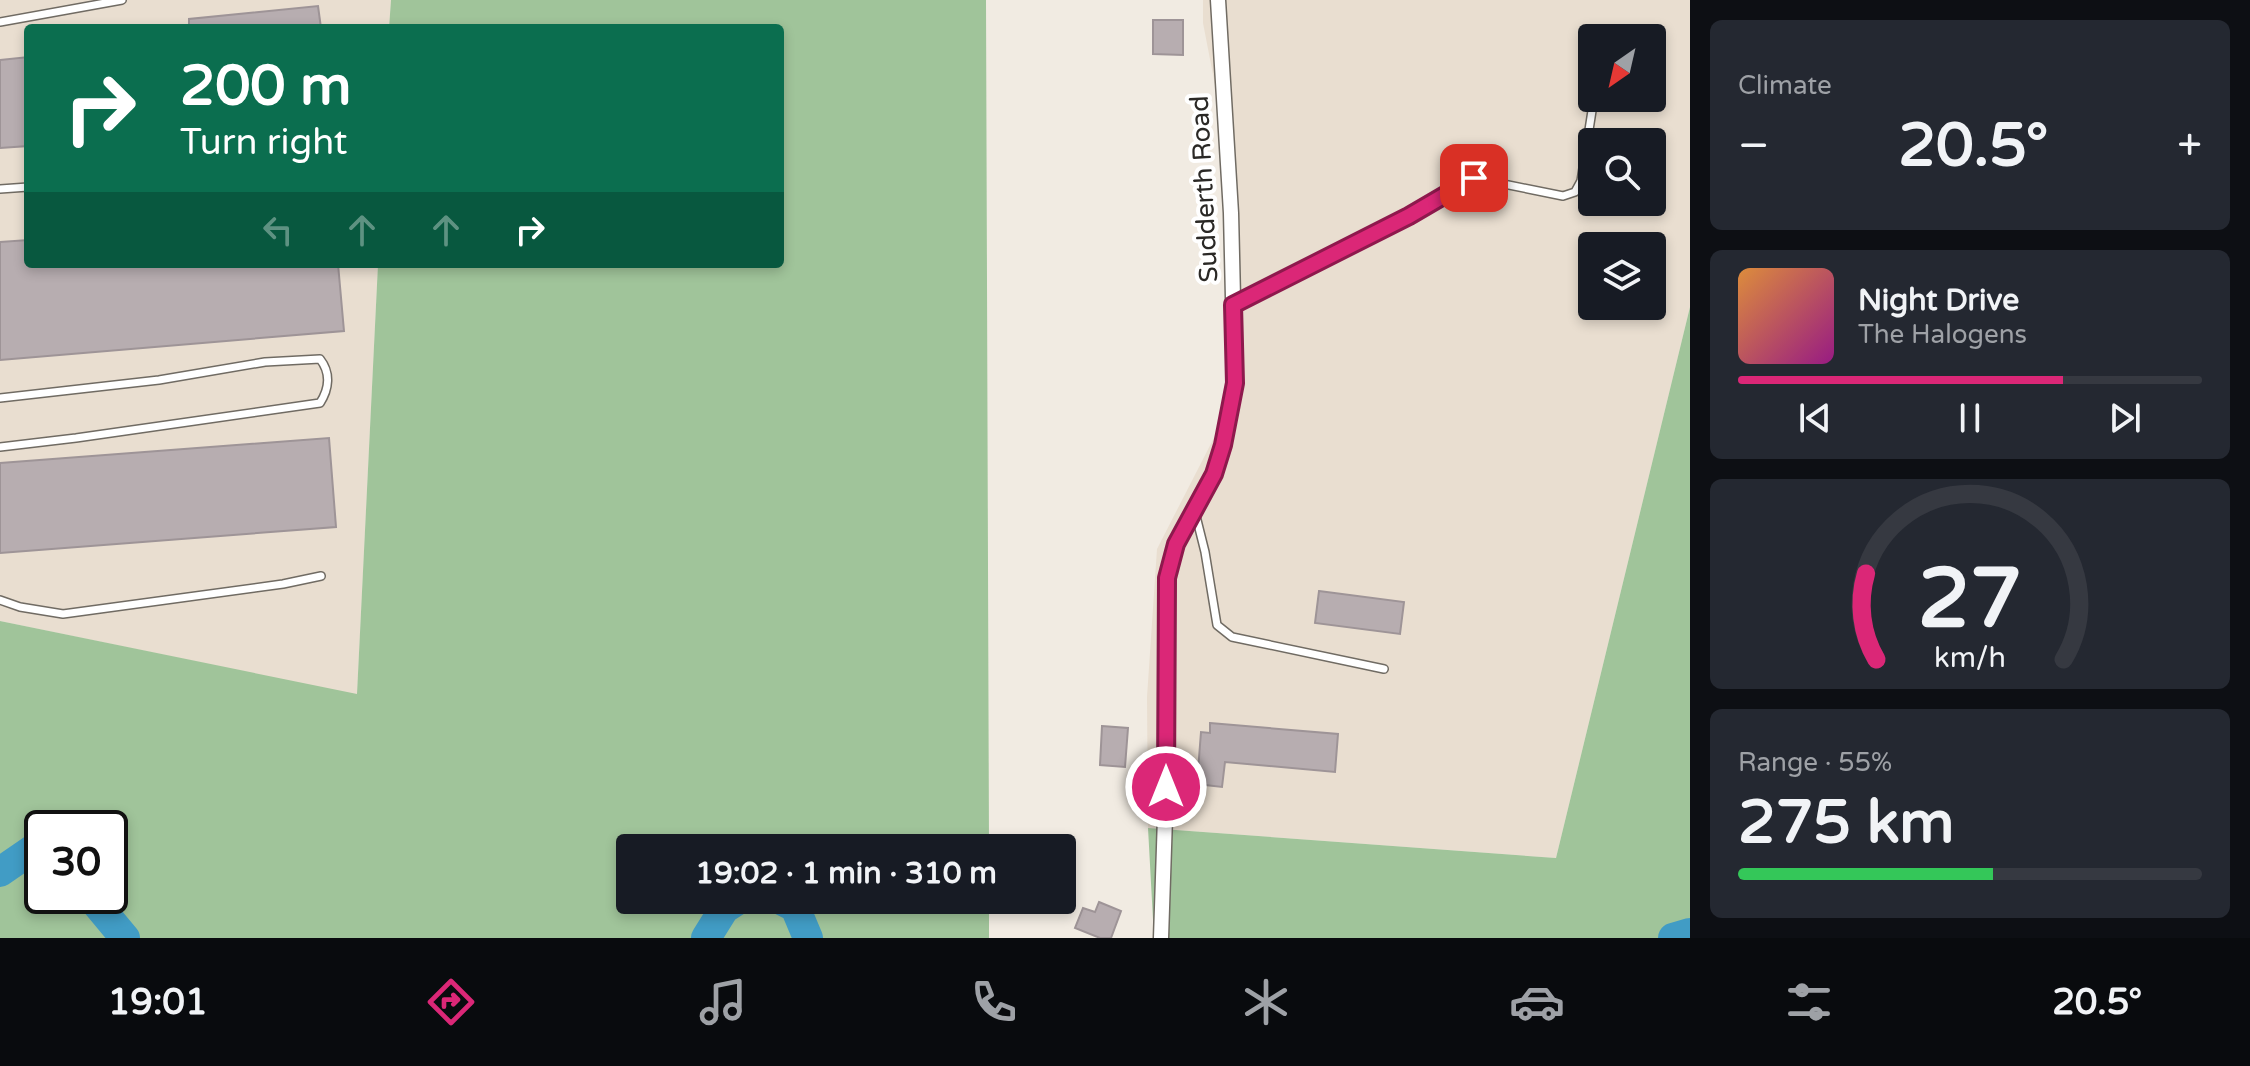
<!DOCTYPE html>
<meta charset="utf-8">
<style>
body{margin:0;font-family:"Varela Round",sans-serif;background:#242831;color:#f1f3f6;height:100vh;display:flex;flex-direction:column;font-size:30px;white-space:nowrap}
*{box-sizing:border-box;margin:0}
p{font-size:26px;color:#9ea1a6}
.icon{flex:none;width:44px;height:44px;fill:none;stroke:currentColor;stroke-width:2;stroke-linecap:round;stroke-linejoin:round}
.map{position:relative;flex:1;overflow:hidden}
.panel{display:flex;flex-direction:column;gap:20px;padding:20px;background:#0d0f14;width:560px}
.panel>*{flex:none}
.top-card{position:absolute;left:24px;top:24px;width:760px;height:244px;border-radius:8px;box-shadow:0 4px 12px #0003;background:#0b6e4f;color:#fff;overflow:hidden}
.needle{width:52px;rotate:214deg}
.fabs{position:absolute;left:1578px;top:24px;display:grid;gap:16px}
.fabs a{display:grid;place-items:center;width:88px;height:88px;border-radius:8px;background:#171b24;box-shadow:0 4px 12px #0003;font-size:40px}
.speed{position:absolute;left:24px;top:810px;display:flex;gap:16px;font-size:40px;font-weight:700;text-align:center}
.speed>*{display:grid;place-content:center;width:104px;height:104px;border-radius:50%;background:#171b24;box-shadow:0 4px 12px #0003;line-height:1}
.speed .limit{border:4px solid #111;border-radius:12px;background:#fff;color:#111}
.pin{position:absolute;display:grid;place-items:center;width:68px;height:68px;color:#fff;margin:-34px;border-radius:16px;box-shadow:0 4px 12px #0006}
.me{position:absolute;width:88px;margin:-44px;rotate:0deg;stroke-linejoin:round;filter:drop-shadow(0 0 6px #0008)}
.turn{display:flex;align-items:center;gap:28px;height:168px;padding:0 24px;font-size:36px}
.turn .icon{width:104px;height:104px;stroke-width:2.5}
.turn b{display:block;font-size:56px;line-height:68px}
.lanes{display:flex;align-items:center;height:76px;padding:0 24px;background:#0003;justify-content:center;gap:40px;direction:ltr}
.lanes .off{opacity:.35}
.big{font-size:60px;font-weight:700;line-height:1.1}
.panel .tile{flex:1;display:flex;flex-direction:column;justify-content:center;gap:12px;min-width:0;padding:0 28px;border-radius:12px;background:#242831}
.panel .dial{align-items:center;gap:0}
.dial svg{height:208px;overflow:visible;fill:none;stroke:#363941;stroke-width:7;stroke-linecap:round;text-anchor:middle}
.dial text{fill:#f1f3f6;stroke:none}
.song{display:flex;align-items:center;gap:24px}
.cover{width:96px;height:96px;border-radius:12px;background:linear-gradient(135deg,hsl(30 70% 55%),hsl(310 70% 35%))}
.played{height:8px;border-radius:4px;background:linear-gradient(90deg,#db2777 70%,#363941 70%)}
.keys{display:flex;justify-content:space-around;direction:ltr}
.heat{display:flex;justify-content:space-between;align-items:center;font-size:44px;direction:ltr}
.charge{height:12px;border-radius:6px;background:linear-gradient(90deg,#34c759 55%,#363941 0)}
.trip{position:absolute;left:616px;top:834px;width:460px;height:80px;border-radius:8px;background:#171b24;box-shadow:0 4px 12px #0003;font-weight:700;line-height:80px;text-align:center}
.tab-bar{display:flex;height:128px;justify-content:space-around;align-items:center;background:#090b0e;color:#9ea1a6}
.tab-bar .icon{width:56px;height:56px}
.tab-bar .active{color:#db2777}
.tab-bar b{font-size:36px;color:#f1f3f6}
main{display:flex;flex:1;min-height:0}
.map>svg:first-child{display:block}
</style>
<main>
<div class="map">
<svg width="1690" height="938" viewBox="0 0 1690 938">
<rect width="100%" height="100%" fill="#f1ebe2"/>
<g fill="#e9ded0" fill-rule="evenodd">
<polygon points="0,0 391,0 389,28 28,28 28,264 378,264 357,695 0,621"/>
<path d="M1203 0H1690V307L1556 858 1148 828 1147 697 1157 549 1241 385 1225 258 1226 142 1203 23ZM1592 38H1652V98H1592ZM1592 142H1652V202H1592ZM1592 246H1652V306H1592Z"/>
</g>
<g fill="#a0c49a" fill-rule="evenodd">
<path d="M391 0H986L989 848H630V900H989V938H0V621L357 694 378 264H780V28H389ZM42 828H110V896H42Z"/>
<polygon points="1690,307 1690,938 1154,938 1148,828 1556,858"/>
</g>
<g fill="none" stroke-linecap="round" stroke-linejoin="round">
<g stroke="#419cc5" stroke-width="30">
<polyline points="0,872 42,843"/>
<polyline points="90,896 125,938"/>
<polyline points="781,900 795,907 808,938"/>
<polyline points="706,938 724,909 738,900"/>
<polyline points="1673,938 1690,933"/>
</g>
</g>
<g fill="#b7adb0" stroke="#9e9497" stroke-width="2">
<polygon points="318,6 321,28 189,28 189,19"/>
<polygon points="1153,20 1183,20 1183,55 1153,54"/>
<polygon points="28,57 28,146 0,148 0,60"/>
<polygon points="28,240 28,264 338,264 344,331 0,360 0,242"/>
<polygon points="329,438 336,527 0,553 0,463"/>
<polygon points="1319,591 1404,602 1400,634 1315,623"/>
<polygon points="1210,723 1338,734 1335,772 1225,762 1222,787 1197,784 1201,732 1210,733"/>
<polygon points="1102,726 1128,728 1125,767 1100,765"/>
<polygon points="1099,902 1121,911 1111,938 1100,938 1075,928 1083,908 1095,912"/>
</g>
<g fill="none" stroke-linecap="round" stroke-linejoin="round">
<g stroke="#706b63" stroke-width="10">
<g id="lane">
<polyline points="0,22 122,0"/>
<polyline points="0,189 28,187"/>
<polyline points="1233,305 1409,216 1474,178 1563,196 1575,192 1581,181 1594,98"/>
<path d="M0 398 159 380 265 362 320 359C331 373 329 389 320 403L76 438 0 447"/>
<polyline points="1195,512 1205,552 1217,625 1232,637 1384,669"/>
<polyline points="0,600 20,607 63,614 283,584 321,576"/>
</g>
</g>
<g stroke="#706b63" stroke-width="17">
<polyline id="street" points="1161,938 1166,787 1167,578 1176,544 1214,474 1223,445 1235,383 1231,213 1218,0"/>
</g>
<use href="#lane" stroke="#fff" stroke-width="7"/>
<use href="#street" stroke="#fff" stroke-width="14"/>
</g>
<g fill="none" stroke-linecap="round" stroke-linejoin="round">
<g stroke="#8e194d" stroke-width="20">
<polyline id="route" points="1166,787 1167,578 1176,544 1214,474 1223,445 1235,383 1233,305 1409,216 1474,178"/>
</g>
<use href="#route" stroke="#db2777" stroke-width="14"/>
</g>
<g text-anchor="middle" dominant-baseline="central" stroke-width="8" stroke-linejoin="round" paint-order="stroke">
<g font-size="26" fill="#2a2825" stroke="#fff">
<text transform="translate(1204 189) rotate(-93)">Sudderth Road</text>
</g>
</g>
</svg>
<div class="fabs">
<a><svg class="needle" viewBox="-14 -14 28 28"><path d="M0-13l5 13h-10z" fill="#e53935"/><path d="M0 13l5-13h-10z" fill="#9ea1a6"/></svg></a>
<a><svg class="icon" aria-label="search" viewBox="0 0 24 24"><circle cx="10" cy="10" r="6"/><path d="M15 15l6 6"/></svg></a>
<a><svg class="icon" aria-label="layers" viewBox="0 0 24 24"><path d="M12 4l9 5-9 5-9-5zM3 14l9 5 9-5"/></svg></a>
</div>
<div class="speed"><div class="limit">30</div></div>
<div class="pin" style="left:1474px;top:178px;background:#d93025"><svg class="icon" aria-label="arrive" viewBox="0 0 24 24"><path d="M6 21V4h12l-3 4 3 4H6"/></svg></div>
<svg class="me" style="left:1166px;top:787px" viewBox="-20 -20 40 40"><circle r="17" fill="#db2777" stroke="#fff" stroke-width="3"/><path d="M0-11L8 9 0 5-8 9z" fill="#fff"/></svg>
<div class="trip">19:02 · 1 min · 310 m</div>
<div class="top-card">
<div class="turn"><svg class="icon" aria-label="right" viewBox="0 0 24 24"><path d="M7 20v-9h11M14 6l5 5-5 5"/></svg><div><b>200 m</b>Turn right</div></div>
<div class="lanes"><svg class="icon off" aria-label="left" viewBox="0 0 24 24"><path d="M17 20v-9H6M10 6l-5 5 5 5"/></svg><svg class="icon off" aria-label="ahead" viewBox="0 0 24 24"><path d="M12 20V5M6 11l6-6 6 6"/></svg><svg class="icon off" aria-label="ahead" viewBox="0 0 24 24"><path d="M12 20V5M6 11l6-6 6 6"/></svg><svg class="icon" aria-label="right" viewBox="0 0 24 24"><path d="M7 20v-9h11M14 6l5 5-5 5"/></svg></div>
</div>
</div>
<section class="panel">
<div class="tile"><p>Climate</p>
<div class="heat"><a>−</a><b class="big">20.5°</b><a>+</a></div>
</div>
<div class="tile">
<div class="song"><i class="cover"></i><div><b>Night Drive</b><p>The Halogens</p></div></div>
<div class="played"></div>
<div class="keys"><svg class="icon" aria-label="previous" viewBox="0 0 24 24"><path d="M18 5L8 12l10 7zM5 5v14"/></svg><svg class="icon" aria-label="pause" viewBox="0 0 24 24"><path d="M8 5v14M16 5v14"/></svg><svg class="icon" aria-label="next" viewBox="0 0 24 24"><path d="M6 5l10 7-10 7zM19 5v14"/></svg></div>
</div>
<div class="tile dial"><svg viewBox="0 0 100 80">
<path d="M14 69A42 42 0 1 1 86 69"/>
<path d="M14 69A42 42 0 0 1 10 36" stroke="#db2777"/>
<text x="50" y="56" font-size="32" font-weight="700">27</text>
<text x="50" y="72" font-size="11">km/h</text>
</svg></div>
<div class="tile"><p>Range · 55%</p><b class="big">275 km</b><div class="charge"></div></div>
</section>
</main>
<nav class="tab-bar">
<b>19:01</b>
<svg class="icon active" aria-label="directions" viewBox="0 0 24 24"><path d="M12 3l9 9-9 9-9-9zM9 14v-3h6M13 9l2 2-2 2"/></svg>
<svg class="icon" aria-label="music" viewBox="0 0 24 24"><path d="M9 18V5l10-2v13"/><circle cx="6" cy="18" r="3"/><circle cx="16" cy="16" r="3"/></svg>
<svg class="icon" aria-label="phone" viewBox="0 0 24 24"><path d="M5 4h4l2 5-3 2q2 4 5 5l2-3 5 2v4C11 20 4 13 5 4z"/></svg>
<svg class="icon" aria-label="climate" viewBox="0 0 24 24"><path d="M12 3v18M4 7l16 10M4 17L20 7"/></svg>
<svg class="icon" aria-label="car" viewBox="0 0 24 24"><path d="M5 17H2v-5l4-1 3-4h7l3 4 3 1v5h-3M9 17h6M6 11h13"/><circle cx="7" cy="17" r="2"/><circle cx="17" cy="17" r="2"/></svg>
<svg class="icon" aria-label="filters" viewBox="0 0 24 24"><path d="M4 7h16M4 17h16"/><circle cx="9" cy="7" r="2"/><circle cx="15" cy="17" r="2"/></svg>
<b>20.5°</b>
</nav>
